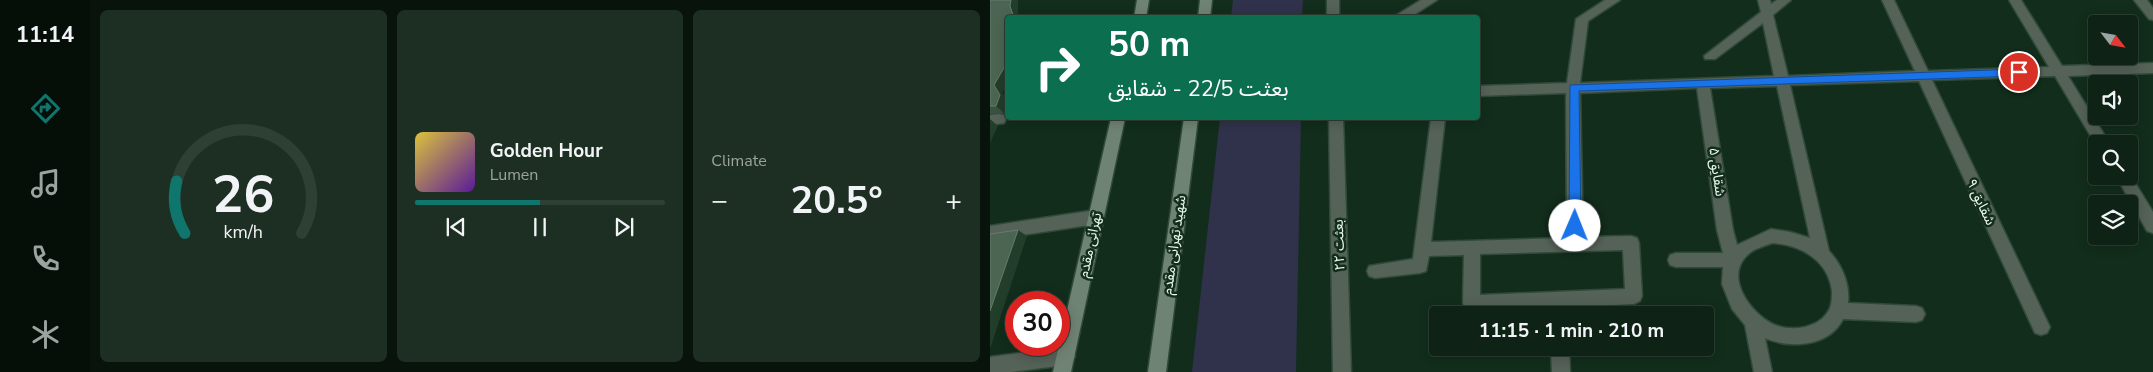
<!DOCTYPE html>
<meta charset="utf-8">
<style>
body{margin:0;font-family:"Nunito Sans","Noto Sans Arabic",sans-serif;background:#1c2f22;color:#f1f3f6;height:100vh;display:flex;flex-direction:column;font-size:19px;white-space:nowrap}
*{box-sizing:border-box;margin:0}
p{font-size:16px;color:#9ba4a0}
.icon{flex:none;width:28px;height:28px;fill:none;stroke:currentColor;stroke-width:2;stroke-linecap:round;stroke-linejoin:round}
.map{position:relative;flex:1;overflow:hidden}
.details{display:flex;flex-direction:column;gap:10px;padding:10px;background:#08130c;width:900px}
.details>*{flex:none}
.banner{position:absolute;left:15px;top:15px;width:475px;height:105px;border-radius:5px;box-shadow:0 2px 12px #0003,0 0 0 1px #2e3f34;background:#0b6e4f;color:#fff;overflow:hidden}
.needle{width:32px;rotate:121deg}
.fabs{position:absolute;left:1098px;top:15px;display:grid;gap:10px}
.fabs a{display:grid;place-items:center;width:50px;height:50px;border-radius:5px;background:#0e2215;box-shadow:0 2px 12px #0003,0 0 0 1px #2e3f34;font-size:25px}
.speed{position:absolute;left:15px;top:291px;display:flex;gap:10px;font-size:25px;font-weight:700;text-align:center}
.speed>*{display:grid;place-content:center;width:65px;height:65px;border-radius:50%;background:#0e2215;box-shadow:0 2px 12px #0003,0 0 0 1px #2e3f34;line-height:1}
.speed .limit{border:8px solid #d22;background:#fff;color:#111}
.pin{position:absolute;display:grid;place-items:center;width:42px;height:42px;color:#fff;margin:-21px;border:2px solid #fff;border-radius:50%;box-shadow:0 1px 5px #0007}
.me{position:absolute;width:55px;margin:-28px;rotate:1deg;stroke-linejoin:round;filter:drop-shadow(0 0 4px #0008)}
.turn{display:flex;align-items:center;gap:18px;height:105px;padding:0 20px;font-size:22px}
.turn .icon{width:65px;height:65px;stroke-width:2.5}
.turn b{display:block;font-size:35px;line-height:42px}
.big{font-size:38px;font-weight:700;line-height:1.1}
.details .tile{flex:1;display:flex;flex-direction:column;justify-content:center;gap:8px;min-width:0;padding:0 18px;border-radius:8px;background:#1c2f22}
.details .dial{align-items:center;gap:0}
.dial svg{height:130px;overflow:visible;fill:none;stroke:#2e3f34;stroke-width:7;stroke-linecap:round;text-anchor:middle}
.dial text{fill:#f1f3f6;stroke:none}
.song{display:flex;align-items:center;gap:15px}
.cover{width:60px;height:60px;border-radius:8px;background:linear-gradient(135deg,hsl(50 70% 55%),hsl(270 70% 35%))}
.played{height:5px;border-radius:2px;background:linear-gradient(90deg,#0f766e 50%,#2e3f34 50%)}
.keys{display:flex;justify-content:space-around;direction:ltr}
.heat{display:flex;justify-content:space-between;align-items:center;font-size:28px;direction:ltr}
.details .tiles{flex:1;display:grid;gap:10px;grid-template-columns:repeat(3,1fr)}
.trip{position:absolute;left:439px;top:306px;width:285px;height:50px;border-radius:5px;background:#0e2215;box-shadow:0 2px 12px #0003,0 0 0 1px #2e3f34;font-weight:700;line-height:50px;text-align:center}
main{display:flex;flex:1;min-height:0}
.dock{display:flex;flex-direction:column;width:90px;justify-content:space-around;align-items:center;background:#060e08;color:#9ba4a0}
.dock .icon{width:35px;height:35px}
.dock .selected{color:#0f766e}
.dock b{font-size:22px;color:#f1f3f6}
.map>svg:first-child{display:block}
</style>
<main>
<nav class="dock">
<b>11:14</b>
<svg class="icon selected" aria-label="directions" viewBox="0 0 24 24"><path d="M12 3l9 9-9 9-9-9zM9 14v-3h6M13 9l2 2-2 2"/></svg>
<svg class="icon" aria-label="music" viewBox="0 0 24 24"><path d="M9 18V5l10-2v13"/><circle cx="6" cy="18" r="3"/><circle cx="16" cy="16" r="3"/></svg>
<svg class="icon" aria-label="phone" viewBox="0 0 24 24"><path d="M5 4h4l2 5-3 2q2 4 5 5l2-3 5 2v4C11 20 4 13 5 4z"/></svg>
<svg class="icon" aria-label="climate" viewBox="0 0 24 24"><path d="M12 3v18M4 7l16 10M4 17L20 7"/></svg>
</nav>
<section class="details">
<div class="tiles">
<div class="tile dial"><svg viewBox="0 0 100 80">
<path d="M14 69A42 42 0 1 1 86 69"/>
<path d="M14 69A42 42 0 0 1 9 37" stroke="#0f766e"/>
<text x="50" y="56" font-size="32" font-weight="700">26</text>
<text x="50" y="72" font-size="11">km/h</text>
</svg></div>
<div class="tile">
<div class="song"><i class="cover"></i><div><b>Golden Hour</b><p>Lumen</p></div></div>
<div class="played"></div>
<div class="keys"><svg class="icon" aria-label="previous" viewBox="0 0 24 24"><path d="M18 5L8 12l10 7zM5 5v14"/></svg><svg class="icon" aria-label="pause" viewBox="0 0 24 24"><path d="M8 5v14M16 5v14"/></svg><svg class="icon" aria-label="next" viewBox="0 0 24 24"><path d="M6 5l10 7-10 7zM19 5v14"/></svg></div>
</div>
<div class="tile"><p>Climate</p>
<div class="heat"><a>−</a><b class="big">20.5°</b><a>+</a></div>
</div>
</div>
</section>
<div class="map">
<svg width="1163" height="372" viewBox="0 0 1163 372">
<rect width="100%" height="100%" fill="#122d1c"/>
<g fill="#2f324a">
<polygon points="243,0 313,0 312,17 241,17"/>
<polygon points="230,118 311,118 306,372 202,372"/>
</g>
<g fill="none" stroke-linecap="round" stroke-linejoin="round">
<g stroke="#304a39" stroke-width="3">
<g id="street">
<rect x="337" y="0" width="12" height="18"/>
<polygon points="431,0 447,0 419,18 402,18"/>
<path d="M615 0H630L598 21 590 83 784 76 773 23 725 59H715L714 56 771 12 768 0H780L781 4 787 0H801L783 15 798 76 925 71 892 0H904L938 71 1059 67 1019 0H1031L1072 66 1163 63V73L1078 76 1120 144 1106 145 1065 76 942 80 1057 321 1060 327 1057 333 1051 335 1045 333 929 81 800 85 839 251C852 265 860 284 858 303L926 306 932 308 935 314 932 320 926 322 853 319C839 347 800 349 775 338L782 372H764L755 325 742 309 732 284 733 267H686L680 265 678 260 680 255 686 253H733L727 230 707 88 590 93 593 237 641 236 647 238 649 243 652 296 650 301 644 304 578 307 579 315H561V307L481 311 475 309 473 303 474 255 439 256 436 271 430 273 385 278 379 276 377 271 379 266 423 259 441 118H455L441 242 577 238 576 93 488 96V86L577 83 586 19ZM787 86 820 238 800 232 781 229 747 245 743 230 720 88ZM782 243C811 245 838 260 842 291 842 299 842 307 837 313 831 322 824 324 815 327 805 329 795 329 785 325 760 314 731 274 761 252 766 248 775 246 782 243ZM633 250 635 289 490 295V254Z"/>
<polygon points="1144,0 1157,0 1163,8 1163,20 1159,19"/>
<polygon points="9,114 14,115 16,119 14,123 0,125 0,115"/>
<polygon points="339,118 353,118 361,372 343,372"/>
<polygon points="1139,173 1163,212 1163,233 1157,231 1126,176 1139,176"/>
<polygon points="106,210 111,212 114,217 111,222 106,224 0,240 0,226"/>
<polygon points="76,347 82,350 85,356 82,362 76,365 21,372 0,372 0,357"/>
<polygon points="561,348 579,348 580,372 562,372"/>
</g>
</g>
<g stroke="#304a39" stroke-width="3">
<g id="secondary">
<polygon points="147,0 159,0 156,18 144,18"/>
<polygon points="210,0 222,0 220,18 208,18"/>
<polygon points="121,118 135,118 81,372 63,372"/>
<polygon points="194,118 208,118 176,372 158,372"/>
</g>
</g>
<use href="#street" fill="#556258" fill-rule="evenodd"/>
<use href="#secondary" fill="#6f8374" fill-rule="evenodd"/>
</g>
<polygon fill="#395341" points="0,0 28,14 18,18 18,83 12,92 14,113 0,114"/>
<g fill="#223d2a">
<polygon points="21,0 28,0 28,14 29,18 24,18 20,6"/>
<polygon points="18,61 18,83 12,92 18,101 18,106 14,113 6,106 4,85"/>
<polygon points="0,119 8,126 0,143"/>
<polygon points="28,230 37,236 0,349 0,311"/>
</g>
<g fill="#4c6553" stroke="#657c6c">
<polygon points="0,0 21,0 20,6 24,18 18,18 18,61 4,85 10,95 6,106 0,106"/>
<polygon points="28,230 0,311 0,234"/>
</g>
<polygon fill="#1a73e8" stroke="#114b97" points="1029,69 1034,72 1029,76 589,91 591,226 590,229 581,229 579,226 580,85"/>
<g text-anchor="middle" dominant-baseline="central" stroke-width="5" stroke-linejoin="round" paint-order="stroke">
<g font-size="14" fill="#e9f9ed" stroke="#122d1c">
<text transform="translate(727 172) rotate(82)">شقایق ۵</text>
<text transform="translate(991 202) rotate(65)">شقایق ۹</text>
<text transform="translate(100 245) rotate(-78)">تهرانی مقدم</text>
<text transform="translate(184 245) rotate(-82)">شهید تهرانی مقدم</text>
<text transform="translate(349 245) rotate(-92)">بعثت ۲۲</text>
</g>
</g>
</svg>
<div class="fabs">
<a><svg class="needle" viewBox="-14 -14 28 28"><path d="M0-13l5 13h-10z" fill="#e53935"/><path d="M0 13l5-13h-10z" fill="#9ba4a0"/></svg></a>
<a><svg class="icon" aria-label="sound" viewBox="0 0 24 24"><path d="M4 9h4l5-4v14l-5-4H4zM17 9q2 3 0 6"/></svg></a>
<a><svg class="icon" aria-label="search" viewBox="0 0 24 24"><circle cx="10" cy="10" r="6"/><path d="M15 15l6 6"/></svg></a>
<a><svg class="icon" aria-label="layers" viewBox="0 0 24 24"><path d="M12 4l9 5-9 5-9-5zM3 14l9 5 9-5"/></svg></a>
</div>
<div class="speed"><div class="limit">30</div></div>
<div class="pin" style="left:1029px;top:72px;background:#d93025"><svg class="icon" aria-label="arrive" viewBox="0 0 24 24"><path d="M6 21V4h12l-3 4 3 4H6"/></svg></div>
<svg class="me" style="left:585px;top:226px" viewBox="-20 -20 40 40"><circle r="19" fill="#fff"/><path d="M0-13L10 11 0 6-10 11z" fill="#1a73e8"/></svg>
<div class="trip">11:15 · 1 min · 210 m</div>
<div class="banner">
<div class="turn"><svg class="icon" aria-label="right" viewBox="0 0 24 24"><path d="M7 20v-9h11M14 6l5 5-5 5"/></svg><div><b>50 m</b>بعثت 22/5 - شقایق</div></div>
</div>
</div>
</main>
